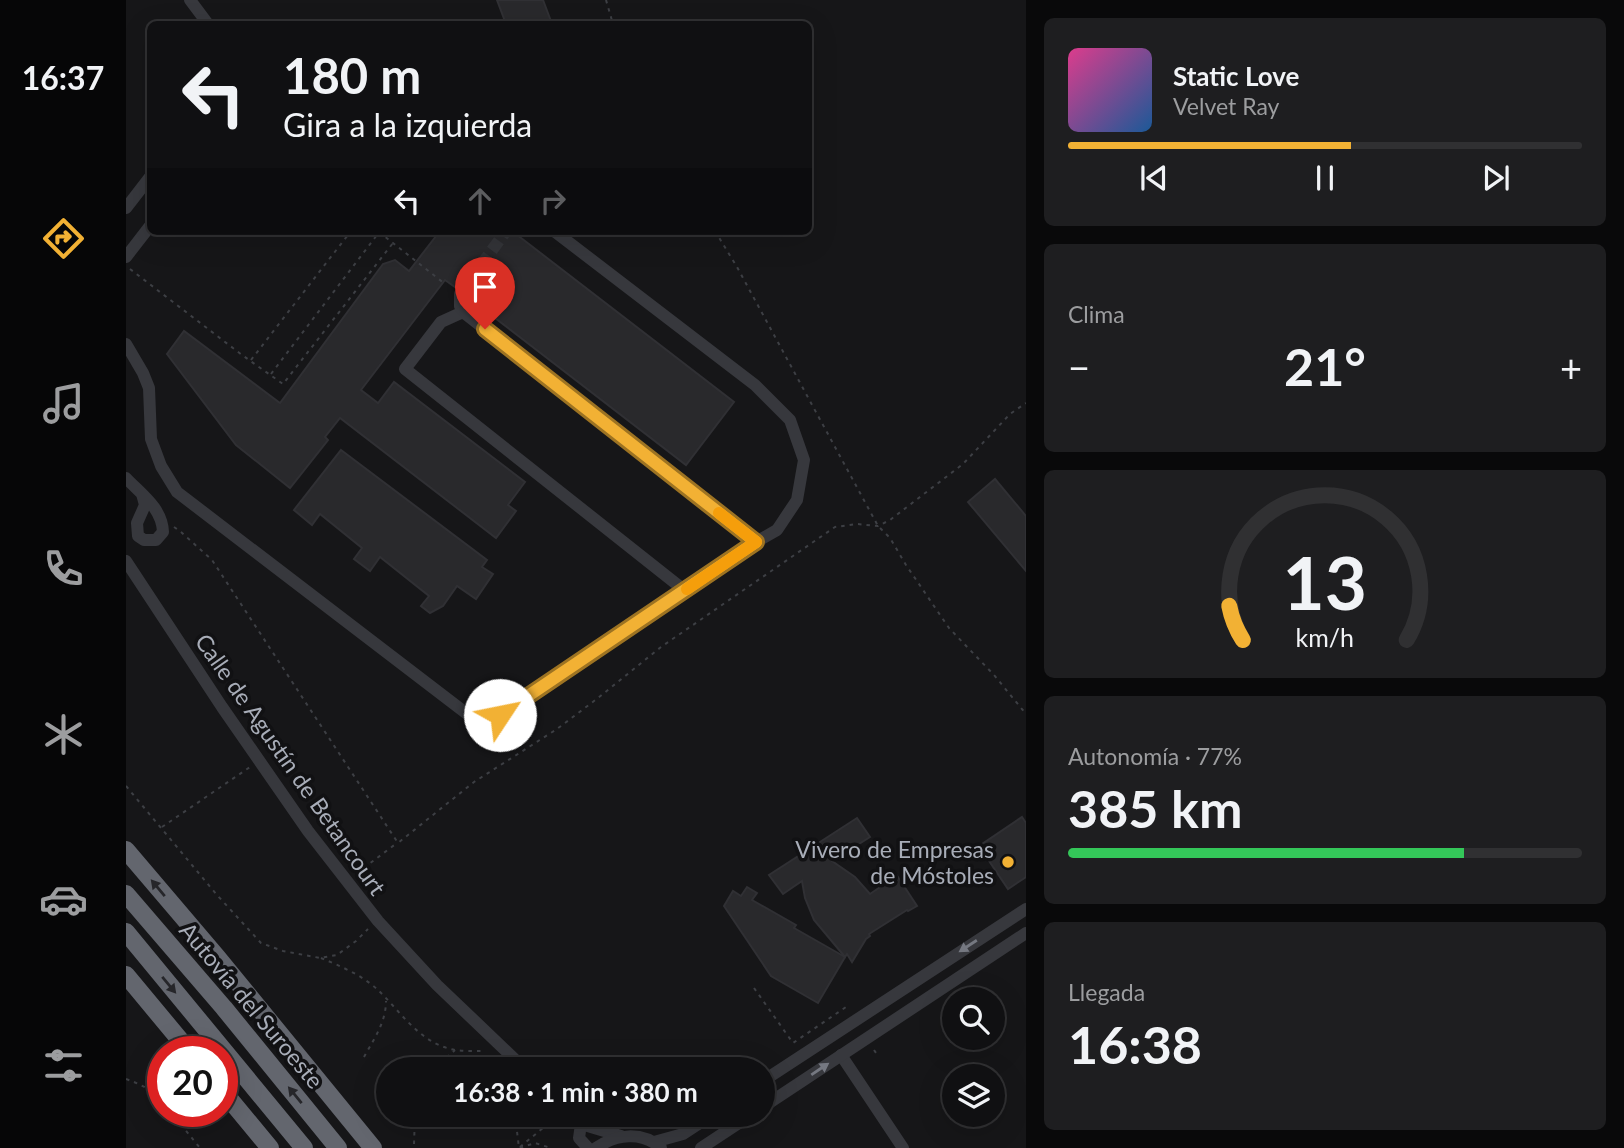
<!DOCTYPE html>
<html lang="es">
<meta charset="utf-8">
<style>
body{margin:0;font-family:Lato,sans-serif;background:#1e1e20;color:#f1f3f6;height:100vh;display:flex;flex-direction:column;font-size:26px;white-space:nowrap}
*{box-sizing:border-box;margin:0}
p{font-size:23px;color:#9c9d9f}
.icon{flex:none;width:38px;height:38px;fill:none;stroke:currentColor;stroke-width:2;stroke-linecap:round;stroke-linejoin:round}
.map{position:relative;flex:1;overflow:hidden}
.details{display:flex;flex-direction:column;gap:18px;padding:18px;background:#09090a;width:598px}
.details>*{flex:none}
.hud{position:absolute;left:21px;top:21px;width:665px;height:214px;border-radius:10px;box-shadow:0 7px 28px #0002,0 0 0 2px #303032;background:#101012;color:#f1f3f6;overflow:hidden}
.controls{position:absolute;left:816px;top:987px;display:grid;gap:14px}
.controls a{display:grid;place-items:center;width:63px;height:63px;border-radius:50%;background:#101012;box-shadow:0 7px 28px #0002,0 0 0 2px #303032;font-size:35px}
.speed{position:absolute;left:21px;top:1036px;display:flex;gap:14px;font-size:35px;font-weight:700;text-align:center}
.speed>*{display:grid;place-content:center;width:91px;height:91px;border-radius:50%;background:#101012;box-shadow:0 7px 28px #0002,0 0 0 2px #303032;line-height:1}
.speed .limit{border:10px solid #d22;background:#fff;color:#111}
.pin{position:absolute;display:grid;place-items:center;width:60px;height:60px;color:#fff;margin:-72px -30px;border-radius:50% 50% 50% 0;rotate:-45deg;box-shadow:0 0 7px #0007}
.pin .icon{rotate:45deg}
.me{position:absolute;width:77px;margin:-38px;rotate:56deg;stroke-linejoin:round;filter:drop-shadow(0 0 5px #0008)}
.turn{display:flex;align-items:center;gap:24px;height:147px;padding:0 21px;font-size:32px}
.turn .icon{width:91px;height:91px;stroke-width:2.5}
.turn b{display:block;font-size:49px;line-height:60px}
.lanes{display:flex;align-items:center;height:66px;padding:0 21px;background:#0003;justify-content:center;gap:35px;direction:ltr}
.lanes .off{opacity:.35}
.big{font-size:52px;font-weight:700;line-height:1.1}
.details .widget{flex:1;display:flex;flex-direction:column;justify-content:center;gap:10px;min-width:0;padding:0 24px;border-radius:10px;background:#1e1e20}
.details .dial{align-items:center;gap:0}
.dial svg{height:182px;overflow:visible;fill:none;stroke:#303032;stroke-width:7;stroke-linecap:round;text-anchor:middle}
.dial text{fill:#f1f3f6;stroke:none}
.song{display:flex;align-items:center;gap:21px}
.cover{width:84px;height:84px;border-radius:10px;background:linear-gradient(135deg,hsl(330 70% 55%),hsl(210 70% 35%))}
.played{height:7px;border-radius:4px;background:linear-gradient(90deg,#f2b134 55%,#303032 55%)}
.keys{display:flex;justify-content:space-around;direction:ltr}
.heat{display:flex;justify-content:space-between;align-items:center;font-size:38px;direction:ltr}
.charge{height:10px;border-radius:5px;background:linear-gradient(90deg,#34c759 77%,#303032 0)}
.trip{position:absolute;left:250px;top:1057px;width:399px;height:70px;border-radius:35px;background:#101012;box-shadow:0 7px 28px #0002,0 0 0 2px #303032;font-weight:700;line-height:70px;text-align:center}
main{display:flex;flex:1;min-height:0}
.menu{display:flex;flex-direction:column;width:126px;justify-content:space-around;align-items:center;background:#060607;color:#9c9d9f}
.menu .icon{width:49px;height:49px}
.menu .on{color:#f2b134}
.menu b{font-size:32px;color:#f1f3f6}
.map>svg:first-child{display:block}
</style>
<main>
<nav class="menu">
<b>16:37</b>
<svg class="icon on" aria-label="directions" viewBox="0 0 24 24"><path d="M12 3l9 9-9 9-9-9zM9 14v-3h6M13 9l2 2-2 2"/></svg>
<svg class="icon" aria-label="music" viewBox="0 0 24 24"><path d="M9 18V5l10-2v13"/><circle cx="6" cy="18" r="3"/><circle cx="16" cy="16" r="3"/></svg>
<svg class="icon" aria-label="phone" viewBox="0 0 24 24"><path d="M5 4h4l2 5-3 2q2 4 5 5l2-3 5 2v4C11 20 4 13 5 4z"/></svg>
<svg class="icon" aria-label="climate" viewBox="0 0 24 24"><path d="M12 3v18M4 7l16 10M4 17L20 7"/></svg>
<svg class="icon" aria-label="car" viewBox="0 0 24 24"><path d="M5 17H2v-5l4-1 3-4h7l3 4 3 1v5h-3M9 17h6M6 11h13"/><circle cx="7" cy="17" r="2"/><circle cx="17" cy="17" r="2"/></svg>
<svg class="icon" aria-label="filters" viewBox="0 0 24 24"><path d="M4 7h16M4 17h16"/><circle cx="9" cy="7" r="2"/><circle cx="15" cy="17" r="2"/></svg>
</nav>
<div class="map">
<svg width="900" height="1148" viewBox="0 0 900 1148">
<rect width="100%" height="100%" fill="#161618"/>
<g fill="#29292c" stroke="#303034" stroke-width="2">
<polygon points="371,0 417,0 426,24 380,24"/>
<polygon points="314,231 386,231 608,402 560,465 343,298 342,290 339,287 333,285 329,287 319,280 235,390 252,403 268,382 399,482 382,505 390,511 370,538 214,418 199,437 202,440 164,488 110,445 41,354 58,331 154,403 257,264 269,260 283,271"/>
<polygon points="215,450 361,560 356,567 367,574 350,599 331,586 317,606 304,613 295,606 303,596 254,557 244,571 228,559 236,548 194,514 186,525 168,510"/>
<polygon points="869,479 900,516 900,571 842,502"/>
<polygon points="896,817 900,823 900,877 882,889 853,846"/>
<polygon points="731,818 744,837 706,861 729,877 744,894 763,881 762,879 770,874 791,906 782,911 781,910 743,934 744,936 740,939 726,962 721,954 719,957 688,920 679,898 676,881 657,894 643,875"/>
<polygon points="621,887 631,893 626,900 670,925 668,928 719,957 692,1003 645,976 598,906 607,891 615,896"/>
</g>
<g fill="none" stroke-linecap="round" stroke-linejoin="round">
<polyline stroke="#333438" stroke-width="12" stroke-dasharray="12 6" stroke-linecap="butt" points="334,294 380,231"/>
<g stroke="#3d3f44" stroke-width="2" stroke-dasharray="3.5 5" stroke-linecap="butt">
<polyline points="480,0 487,24"/>
<polyline points="589,231 611,267 752,526 764,538 780,565 823,628 868,675 900,714"/>
<polyline points="253,232 319,284"/>
<polyline points="4,269 116,355 157,384 267,243"/>
<polyline points="125,360 225,231"/>
<polyline points="145,374 254,231"/>
<polyline points="48,527 55,532 86,560 272,843 348,782 431,729 472,698 535,647 709,527 731,524 752,526 764,520 837,464 884,414 900,403"/>
<polyline points="0,786 91,895 135,943 157,951 194,958 211,955 230,941 242,929"/>
<polyline points="36,827 124,767"/>
<polyline points="231,873 271,843"/>
<path d="M195 958C214 966 236 975 252 990 273 1010 291 1039 321 1048 333 1052 347 1051 359 1051"/>
<polyline points="628,988 667,1043 720,1007 722,1010"/>
<polyline points="748,1050 752,1056"/>
<path d="M238 1057C248 1039 260 1022 260 1001"/>
<polyline points="379,1068 379,1069"/>
<polyline points="308,1069 329,1050"/>
<polyline points="316,1069 320,1059"/>
<path d="M0 1079C14 1084 27 1090 37 1102"/>
<polyline points="257,1091 262,1093"/>
<polyline points="44,1111 74,1148"/>
<polyline points="289,1115 288,1144 291,1148"/>
<polyline points="389,1115 393,1148 409,1143 425,1148"/>
<polyline points="394,1147 429,1118"/>
</g>
<g stroke="#37383d" stroke-width="12">
<polyline points="64,0 82,24"/>
<polyline points="0,208 24,177"/>
<polyline points="0,257 24,226"/>
<polyline points="334,294 334,306 337,312"/>
<polyline points="0,344 17,373 23,388 25,439 35,466 51,492 349,720 359,720 374,715 630,542 651,530 671,500 678,460 664,420 629,385 428,231"/>
<path d="M0 478C16 495 36 508 37 532L30 540H18L12 536 11 523 19 505 16 494"/>
<polyline points="0,561 96,707 182,831 252,921 311,985 399,1069"/>
<polyline points="558,590 279,369 315,322 337,312 630,542"/>
<polyline points="715,1055 777,1148"/>
<polyline points="637,1081 900,909"/>
<polyline points="637,1107 900,933"/>
<polyline points="445,1115 455,1124 495,1136"/>
<polyline points="455,1124 453,1138 462,1148"/>
<polyline points="528,1142 557,1134 586,1115"/>
<path d="M470 1148C490 1134 516 1131 535 1148"/>
<polyline points="575,1148 625,1115"/>
</g>
<g stroke="#63666e" stroke-width="18">
<polyline points="0,850 91,957 247,1148"/>
<polyline points="0,894 98,1008 212,1148"/>
<polyline points="0,932 178,1148"/>
<polyline points="0,975 64,1052"/>
<polyline points="96,1090 144,1148"/>
</g>
</g>
<defs><path id="oneway-solid" d="M-6-.8H1V-3.2L6.5 0L1 3.2V.8H-6Z" transform="scale(1.75)"/></defs>
<g fill="#26262a">
<use href="#oneway-solid" transform="translate(32 888) rotate(-130)"/>
<use href="#oneway-solid" transform="translate(43 985) rotate(50)"/>
<use href="#oneway-solid" transform="translate(169 1095) rotate(-129)"/>
</g>
<g fill="#757881">
<use href="#oneway-solid" transform="translate(842 946) rotate(147)"/>
<use href="#oneway-solid" transform="translate(694 1069) rotate(-34)"/>
</g>
<g fill="none" stroke-linecap="round" stroke-linejoin="round">
<g stroke="#9d7322" stroke-width="18">
<polyline id="route" points="359,329 630,542 374,715"/>
</g>
<use href="#route" stroke="#f2b134" stroke-width="12"/>
<polyline stroke="#f59e0b" stroke-width="12" points="561,589 630,542 593,513"/>
</g>
<circle fill="#f2b134" stroke="#111113" stroke-width="2.5" cx="882" cy="862" r="7"/>
<g text-anchor="middle" dominant-baseline="central" stroke-width="7" stroke-linejoin="round" paint-order="stroke">
<g font-size="23" fill="#a8adb8" stroke="#111113">
<text transform="translate(165 764) rotate(55)">Calle de Agustín de Betancourt</text>
<text transform="translate(126 1005) rotate(50)">Autovía del Suroeste</text>
</g>
<g font-size="23" fill="#a8adb8" stroke="#111113" text-anchor="end">
<text x="868" y="849">Vivero de Empresas<tspan x="868" dy="26">de Móstoles</tspan></text>
</g>
</g>
</svg>
<div class="controls">
<a><svg class="icon" aria-label="search" viewBox="0 0 24 24"><circle cx="10" cy="10" r="6"/><path d="M15 15l6 6"/></svg></a>
<a><svg class="icon" aria-label="layers" viewBox="0 0 24 24"><path d="M12 4l9 5-9 5-9-5zM3 14l9 5 9-5"/></svg></a>
</div>
<div class="speed"><div class="limit">20</div></div>
<div class="pin" style="left:359px;top:329px;background:#d93025"><svg class="icon" aria-label="arrive" viewBox="0 0 24 24"><path d="M6 21V4h12l-3 4 3 4H6"/></svg></div>
<svg class="me" style="left:374px;top:715px" viewBox="-20 -20 40 40"><circle r="19" fill="#fff"/><path d="M0-13L10 11 0 6-10 11z" fill="#f2b134"/></svg>
<div class="trip">16:38 · 1 min · 380 m</div>
<div class="hud">
<div class="turn"><svg class="icon" aria-label="left" viewBox="0 0 24 24"><path d="M17 20v-9H6M10 6l-5 5 5 5"/></svg><div><b>180 m</b>Gira a la izquierda</div></div>
<div class="lanes"><svg class="icon" aria-label="left" viewBox="0 0 24 24"><path d="M17 20v-9H6M10 6l-5 5 5 5"/></svg><svg class="icon off" aria-label="ahead" viewBox="0 0 24 24"><path d="M12 20V5M6 11l6-6 6 6"/></svg><svg class="icon off" aria-label="right" viewBox="0 0 24 24"><path d="M7 20v-9h11M14 6l5 5-5 5"/></svg></div>
</div>
</div>
<section class="details">
<div class="widget">
<div class="song"><i class="cover"></i><div><b>Static Love</b><p>Velvet Ray</p></div></div>
<div class="played"></div>
<div class="keys"><svg class="icon" aria-label="previous" viewBox="0 0 24 24"><path d="M18 5L8 12l10 7zM5 5v14"/></svg><svg class="icon" aria-label="pause" viewBox="0 0 24 24"><path d="M8 5v14M16 5v14"/></svg><svg class="icon" aria-label="next" viewBox="0 0 24 24"><path d="M6 5l10 7-10 7zM19 5v14"/></svg></div>
</div>
<div class="widget"><p>Clima</p>
<div class="heat"><a>−</a><b class="big">21°</b><a>+</a></div>
</div>
<div class="widget dial"><svg viewBox="0 0 100 80">
<path d="M14 69A42 42 0 1 1 86 69"/>
<path d="M14 69A42 42 0 0 1 8 54" stroke="#f2b134"/>
<text x="50" y="56" font-size="32" font-weight="700">13</text>
<text x="50" y="72" font-size="11">km/h</text>
</svg></div>
<div class="widget"><p>Autonomía · 77%</p><b class="big">385 km</b><div class="charge"></div></div>
<div class="widget"><p>Llegada</p><b class="big">16:38</b></div>
</section>
</main>
